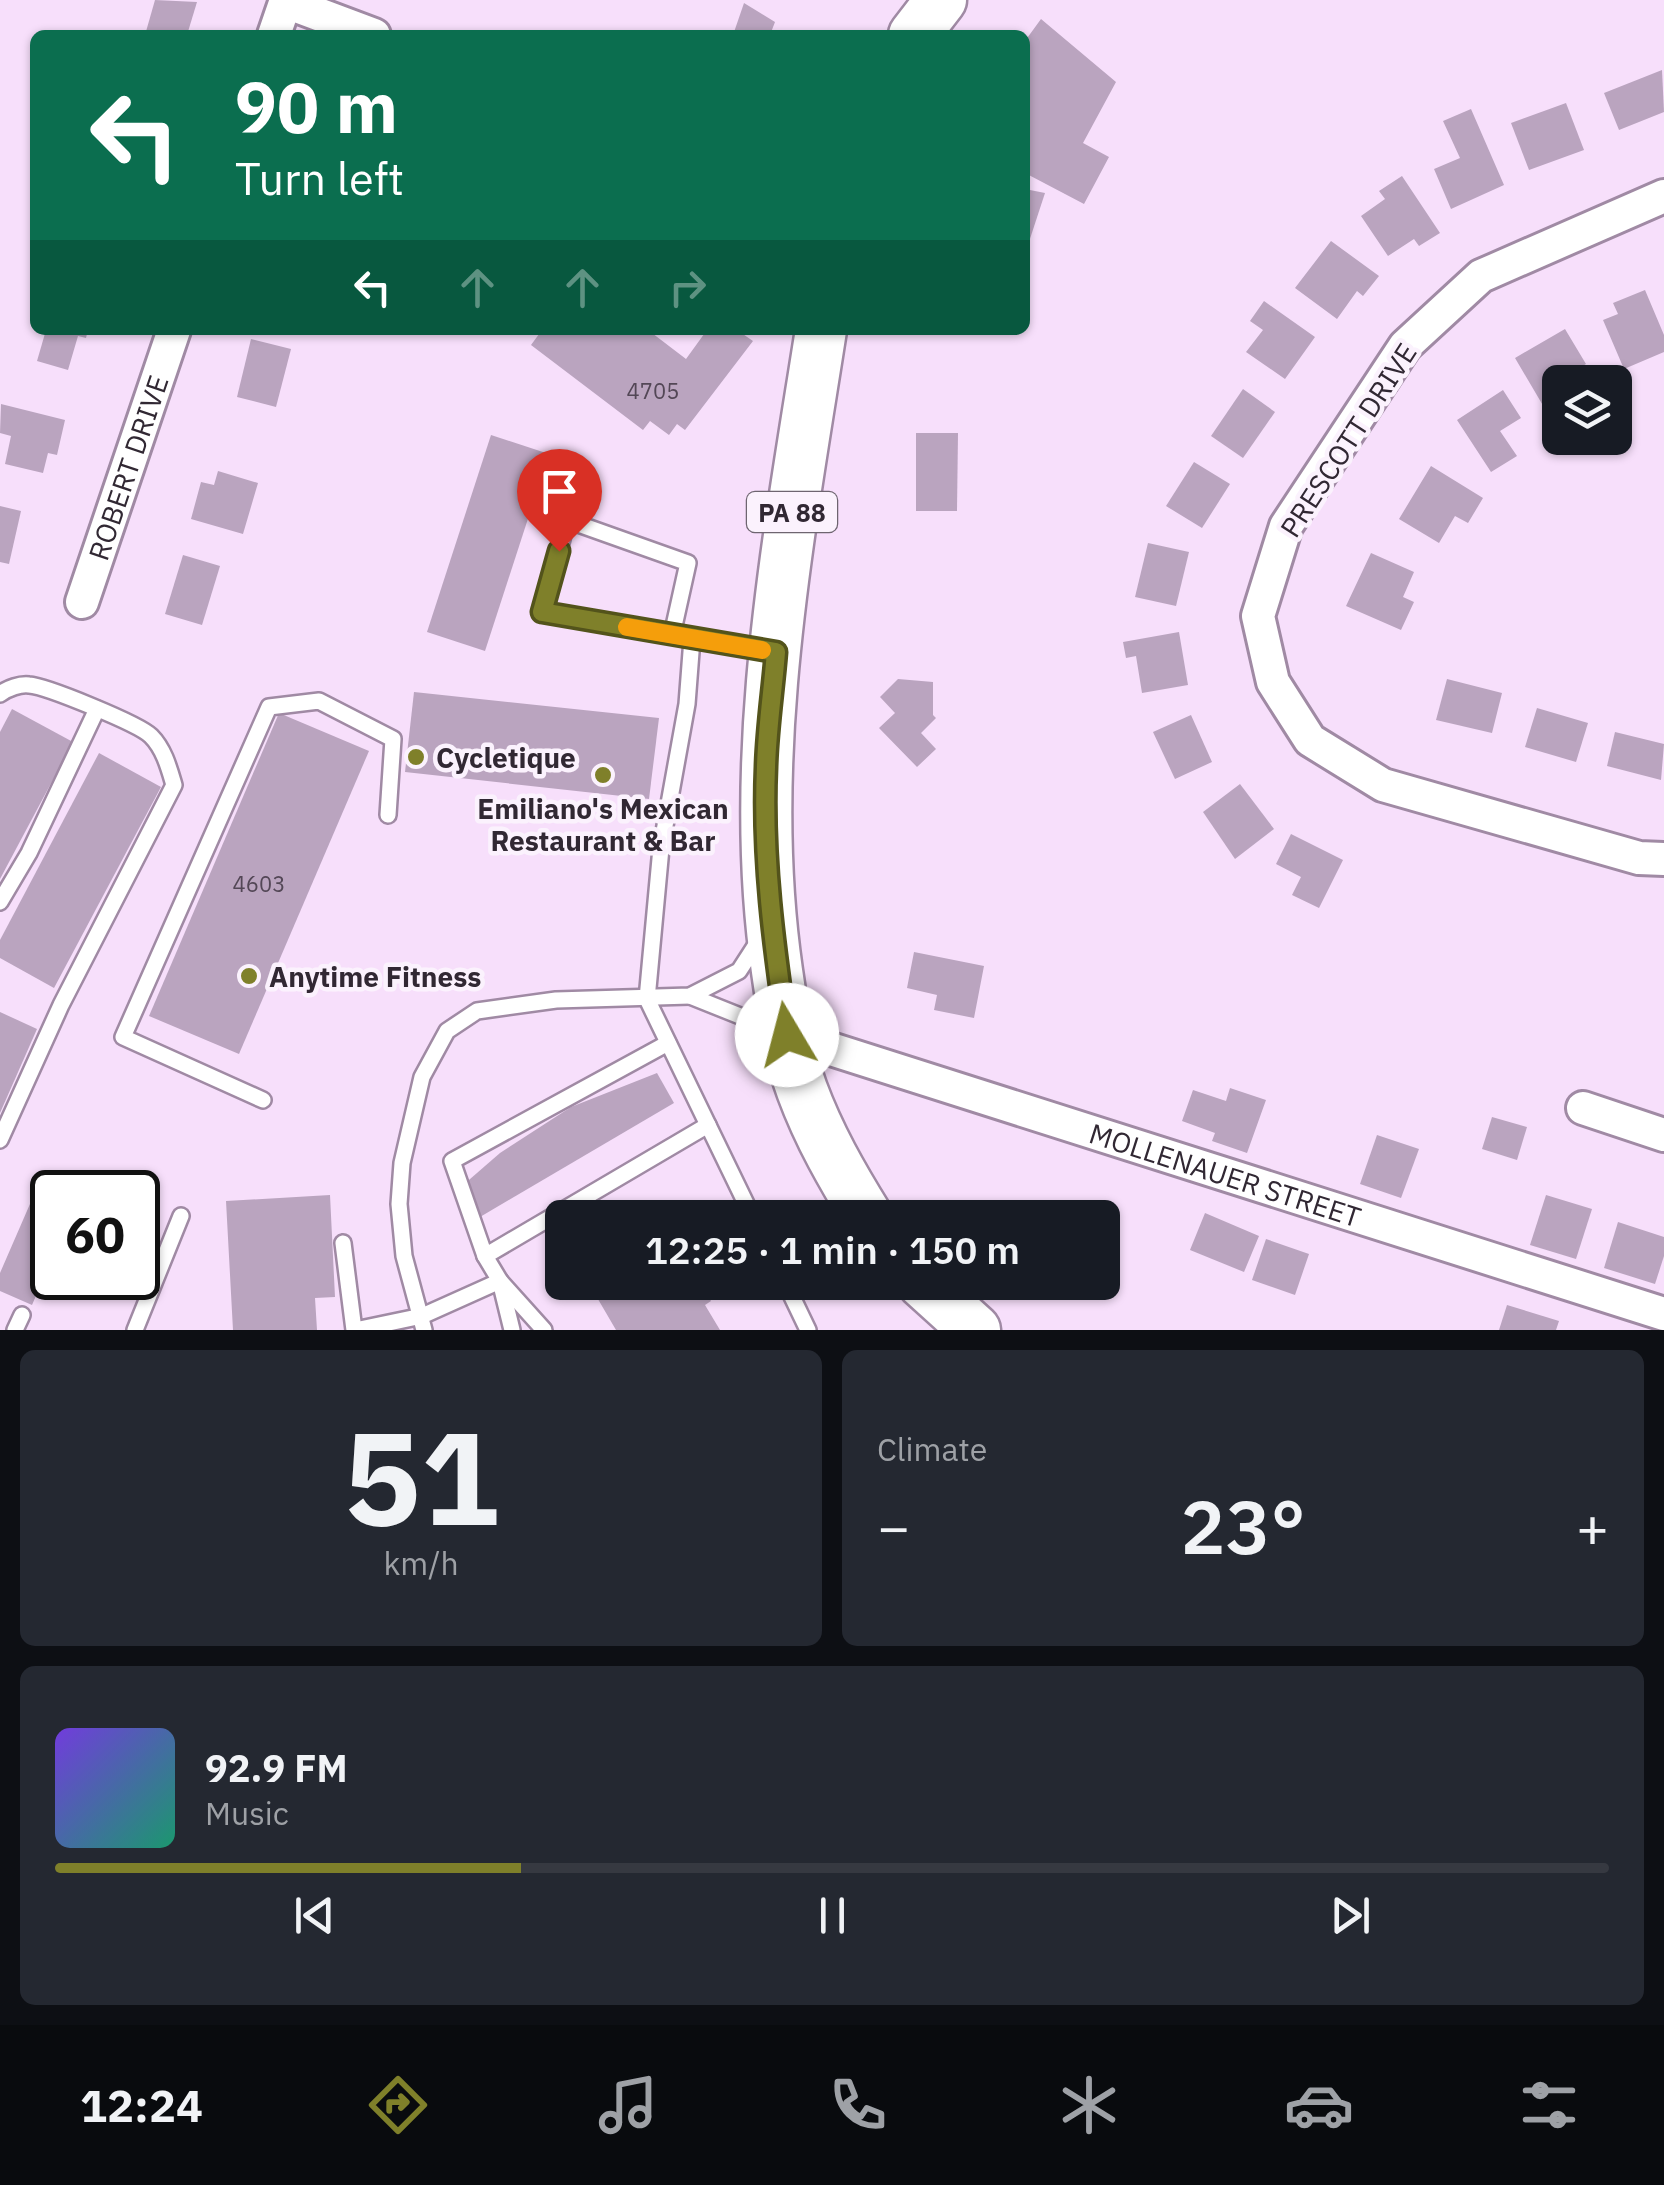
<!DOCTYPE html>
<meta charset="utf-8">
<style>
body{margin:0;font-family:"IBM Plex Sans",sans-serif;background:#242831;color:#f1f3f6;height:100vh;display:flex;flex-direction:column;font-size:38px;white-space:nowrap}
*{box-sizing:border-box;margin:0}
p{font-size:32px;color:#9ea1a6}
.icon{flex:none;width:55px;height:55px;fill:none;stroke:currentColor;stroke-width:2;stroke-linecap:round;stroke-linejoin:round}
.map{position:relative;height:1330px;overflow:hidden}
.sheet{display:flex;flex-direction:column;gap:20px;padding:20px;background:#0d0f14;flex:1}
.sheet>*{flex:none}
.hud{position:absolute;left:30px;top:30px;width:1000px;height:305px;border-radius:15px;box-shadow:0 2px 8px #0004;background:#0b6e4f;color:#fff;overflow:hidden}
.buttons{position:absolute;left:1542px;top:365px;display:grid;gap:20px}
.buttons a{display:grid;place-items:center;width:90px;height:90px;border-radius:15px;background:#171b24;box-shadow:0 2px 8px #0004;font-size:50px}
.speed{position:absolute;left:30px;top:1170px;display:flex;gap:20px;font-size:50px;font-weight:700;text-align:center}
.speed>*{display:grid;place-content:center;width:130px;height:130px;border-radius:50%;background:#171b24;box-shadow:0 2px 8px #0004;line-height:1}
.speed .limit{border:5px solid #111;border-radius:15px;background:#fff;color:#111}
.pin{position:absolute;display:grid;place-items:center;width:85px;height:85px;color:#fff;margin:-102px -42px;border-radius:50% 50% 50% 0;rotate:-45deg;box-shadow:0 0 10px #0007}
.pin .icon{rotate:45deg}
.me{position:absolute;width:110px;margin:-55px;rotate:352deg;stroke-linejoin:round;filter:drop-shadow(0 0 8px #0008)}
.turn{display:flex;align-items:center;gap:35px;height:210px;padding:0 40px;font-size:45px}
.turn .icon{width:130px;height:130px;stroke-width:2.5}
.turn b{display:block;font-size:70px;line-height:85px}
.lanes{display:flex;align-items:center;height:95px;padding:0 40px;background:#0003;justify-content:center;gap:50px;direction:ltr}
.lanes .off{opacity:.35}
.big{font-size:75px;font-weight:600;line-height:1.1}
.sheet .card{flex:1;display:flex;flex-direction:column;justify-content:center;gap:15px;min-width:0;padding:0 35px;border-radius:15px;background:#242831}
.sheet .dial{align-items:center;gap:0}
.dial b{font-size:130px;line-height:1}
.song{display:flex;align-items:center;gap:30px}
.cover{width:120px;height:120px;border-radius:15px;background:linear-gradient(135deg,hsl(260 70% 55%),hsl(160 70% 35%))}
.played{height:10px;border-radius:5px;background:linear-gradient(90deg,#7f802a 30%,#363941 30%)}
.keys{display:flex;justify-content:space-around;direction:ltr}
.heat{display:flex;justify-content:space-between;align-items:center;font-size:55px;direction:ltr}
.sheet .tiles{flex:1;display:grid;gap:20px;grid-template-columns:1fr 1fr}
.card:last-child{grid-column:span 2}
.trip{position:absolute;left:545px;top:1200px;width:575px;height:100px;border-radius:15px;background:#171b24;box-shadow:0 2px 8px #0004;font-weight:600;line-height:100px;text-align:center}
.tab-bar{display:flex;height:160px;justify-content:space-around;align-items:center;background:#090b0e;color:#9ea1a6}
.tab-bar .icon{width:70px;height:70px}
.tab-bar .on{color:#7f802a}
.tab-bar b{font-size:45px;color:#f1f3f6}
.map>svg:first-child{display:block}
</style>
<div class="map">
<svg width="1664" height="1330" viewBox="0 0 1664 1330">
<rect width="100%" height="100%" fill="#f7dffb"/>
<g fill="#baa4bf">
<polygon points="155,0 197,2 187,35 145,35"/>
<polygon points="744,3 775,22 770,35 733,35"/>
<polygon points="1041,19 1116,82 1083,143 1109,157 1084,204 1025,173 1025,41"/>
<polygon points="1662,70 1664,112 1619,130 1604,93"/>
<polygon points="1566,103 1584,150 1529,170 1511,123"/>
<polygon points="1471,109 1504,185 1451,209 1434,169 1460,158 1443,121"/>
<polygon points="1402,176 1440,233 1419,246 1414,239 1388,256 1361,216 1385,199 1379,191"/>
<polygon points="1025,189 1045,193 1026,251 1025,251"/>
<polygon points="1331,241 1379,276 1363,296 1357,291 1337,319 1295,288"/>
<polygon points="1645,290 1664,335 1664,352 1624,369 1603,320 1618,314 1613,303"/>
<polygon points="1264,301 1315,337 1285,379 1246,352 1263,330 1250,321"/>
<polygon points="1565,329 1586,364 1569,374 1574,382 1560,382 1560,407 1548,414 1515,358"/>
<polygon points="46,330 88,330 86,338 78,336 68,370 37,361"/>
<polygon points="542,330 648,330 686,359 707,330 737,330 753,341 685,430 677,424 669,435 650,421 643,430 531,345"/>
<polygon points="251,339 291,349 276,407 237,397"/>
<polygon points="1243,389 1275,412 1243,458 1211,436"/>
<polygon points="1503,390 1521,418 1500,431 1517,456 1491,472 1457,420"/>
<polygon points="1,404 65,420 57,455 48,453 43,473 5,464 11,436 0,433"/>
<polygon points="916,433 958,433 957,511 916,511"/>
<polygon points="491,435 549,454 485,651 427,632"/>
<polygon points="1194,462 1230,484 1202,528 1166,506"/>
<polygon points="1431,466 1483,498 1468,523 1455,516 1439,543 1399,519"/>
<polygon points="218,471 258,483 243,534 191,519 201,482 214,485"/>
<polygon points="0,506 21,511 9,564 0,562"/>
<polygon points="1148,543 1189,552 1176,606 1135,597"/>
<polygon points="1371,553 1414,572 1403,597 1414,602 1401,630 1346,606"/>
<polygon points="183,555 220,566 202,625 165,614"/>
<polygon points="1179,632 1188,685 1142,693 1136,656 1126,658 1123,642"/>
<polygon points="898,679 933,682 933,715 936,718 921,733 936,749 917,767 879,728 895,713 880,697"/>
<polygon points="1447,679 1502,693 1492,733 1436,720"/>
<polygon points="414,692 659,718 649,799 405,772"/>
<polygon points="1537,708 1588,723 1576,762 1525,747"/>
<polygon points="12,709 73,742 0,879 0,732"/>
<polygon points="279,713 369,751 239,1054 149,1016"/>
<polygon points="1191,715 1212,762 1175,779 1153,732"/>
<polygon points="1615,732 1664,744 1661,780 1607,766"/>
<polygon points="99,753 161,787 54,988 0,958 0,940"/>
<polygon points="1240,784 1274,829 1235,859 1203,812"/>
<polygon points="1291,834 1343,860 1319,908 1292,895 1301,877 1276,864"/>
<polygon points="914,952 984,966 974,1018 934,1010 937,995 907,988"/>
<polygon points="0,1012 37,1029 0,1113"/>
<polygon points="657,1073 674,1103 480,1217 462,1186 500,1153 571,1107"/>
<polygon points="1230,1088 1266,1100 1247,1153 1212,1141 1215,1133 1182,1121 1193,1090 1226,1101"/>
<polygon points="1492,1117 1527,1127 1517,1160 1482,1149"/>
<polygon points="1377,1135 1419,1149 1401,1198 1360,1184"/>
<polygon points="43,1174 87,1192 52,1192 52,1259 32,1305 0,1291 0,1273"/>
<polygon points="330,1195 335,1297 315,1298 317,1330 233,1330 226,1201"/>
<polygon points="1546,1195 1592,1209 1576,1259 1530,1245"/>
<polygon points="1205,1213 1259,1236 1244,1272 1190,1250"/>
<polygon points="1618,1222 1664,1237 1664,1256 1655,1284 1604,1268"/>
<polygon points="1266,1239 1309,1254 1295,1295 1252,1280"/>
<polygon points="588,1282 700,1282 711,1301 705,1305 720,1330 616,1330"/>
<polygon points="1507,1305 1559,1321 1556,1330 1499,1330"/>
</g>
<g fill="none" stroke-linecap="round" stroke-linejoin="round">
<g stroke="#a08aa4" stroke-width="20">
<g id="service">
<polyline points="672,635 688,563 567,520 543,612 768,651"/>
<polyline points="692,639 687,704 661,848 647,999 753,1218"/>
<path d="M0 694C8 688 20 684 29 685 46 686 139 724 151 736 164 749 169 768 174 785L61 1005 0 1140"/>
<polyline points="0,902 29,853 97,709"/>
<polyline points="690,996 775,1030"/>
<polyline points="263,1100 123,1037 269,707 319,701 393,739 388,815"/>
<polyline points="343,1243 354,1330"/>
<polyline points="485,1256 708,1125"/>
<polyline points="785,1282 808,1330"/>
<polyline points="15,1330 22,1315"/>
<polyline points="135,1330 181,1216"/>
<polyline points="355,1330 422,1316 500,1281 544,1330"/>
<polyline points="424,1330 404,1256 399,1204 402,1163 422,1077 447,1031 477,1011 556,1000 690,996 739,971 761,937"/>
<polyline points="512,1330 500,1281 485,1256 452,1161 668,1043"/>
</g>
</g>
<g stroke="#a08aa4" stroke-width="38">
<g id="minor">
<polyline points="286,2 374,35"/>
<polyline points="274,35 286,0"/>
<polyline points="1664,196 1481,276 1405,346 1286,526 1258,616 1273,682 1310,740 1383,785 1639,858 1664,859"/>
<path id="s1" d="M82 602 174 330"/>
<path id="s2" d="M787 1035 1664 1314"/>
<polyline points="1583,1108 1664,1135"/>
</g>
</g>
<g stroke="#a08aa4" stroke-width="55">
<g id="primary">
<polyline points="914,35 941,0"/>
<path d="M821 330C788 541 746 758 777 971 783 1011 788 1052 802 1090 819 1136 842 1176 868 1218"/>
<polyline points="922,1282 975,1330"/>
</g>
</g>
<use href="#service" stroke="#fff" stroke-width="15"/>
<use href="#minor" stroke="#fff" stroke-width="32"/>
<use href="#primary" stroke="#fff" stroke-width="50"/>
</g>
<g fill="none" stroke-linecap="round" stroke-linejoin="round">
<g stroke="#53531b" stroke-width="25">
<path id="route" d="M559 551 542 612 776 652C773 690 767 729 766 767 762 857 774 947 787 1035"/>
</g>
<use href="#route" stroke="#7f802a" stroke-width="18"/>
<polyline stroke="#f59e0b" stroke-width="18" points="627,627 762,650"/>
</g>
<g fill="#7f802a" stroke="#fbf2fd" stroke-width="4">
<circle cx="416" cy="757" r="10"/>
<circle cx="603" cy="775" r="10"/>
<circle cx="249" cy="976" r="10"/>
</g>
<g text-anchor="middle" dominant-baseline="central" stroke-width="9" stroke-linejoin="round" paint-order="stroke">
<g font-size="22" fill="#534756">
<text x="653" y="390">4705</text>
<text x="259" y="883">4603</text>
</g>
<rect fill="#fbf2fd" stroke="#6e6570" stroke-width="2.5" x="747" y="492" width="90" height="40" rx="8"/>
<g font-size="25" font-weight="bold" fill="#312833">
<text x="792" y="512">PA 88</text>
</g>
<g font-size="28" fill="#312833" stroke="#fbf2fd">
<text transform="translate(1348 440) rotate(-57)">PRESCOTT DRIVE</text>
<text stroke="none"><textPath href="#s1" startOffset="142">ROBERT DRIVE</textPath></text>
<text stroke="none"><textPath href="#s2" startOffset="460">MOLLENAUER STREET</textPath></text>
</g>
<g font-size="28" font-weight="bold" fill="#312833" stroke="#fbf2fd" text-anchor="start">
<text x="436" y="757">Cycletique</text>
<text x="603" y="808" text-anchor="middle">Emiliano's Mexican<tspan x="603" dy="32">Restaurant &amp; Bar</tspan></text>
<text x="269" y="976">Anytime Fitness</text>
</g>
</g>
</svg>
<div class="buttons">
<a><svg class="icon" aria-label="layers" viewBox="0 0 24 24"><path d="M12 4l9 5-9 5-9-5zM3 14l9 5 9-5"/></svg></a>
</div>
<div class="speed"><div class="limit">60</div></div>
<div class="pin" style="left:559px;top:551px;background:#d93025"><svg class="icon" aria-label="arrive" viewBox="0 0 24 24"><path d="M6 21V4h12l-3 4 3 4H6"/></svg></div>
<svg class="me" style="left:787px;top:1035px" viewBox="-20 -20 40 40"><circle r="19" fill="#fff"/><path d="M0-13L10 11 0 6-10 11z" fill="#7f802a"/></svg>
<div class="trip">12:25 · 1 min · 150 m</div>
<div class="hud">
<div class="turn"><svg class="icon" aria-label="left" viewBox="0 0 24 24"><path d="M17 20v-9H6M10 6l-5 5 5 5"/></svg><div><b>90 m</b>Turn left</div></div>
<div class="lanes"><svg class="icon" aria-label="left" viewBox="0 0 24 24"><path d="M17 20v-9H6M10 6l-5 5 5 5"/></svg><svg class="icon off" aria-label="ahead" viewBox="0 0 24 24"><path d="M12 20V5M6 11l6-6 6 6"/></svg><svg class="icon off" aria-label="ahead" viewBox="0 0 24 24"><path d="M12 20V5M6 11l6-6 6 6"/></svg><svg class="icon off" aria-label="right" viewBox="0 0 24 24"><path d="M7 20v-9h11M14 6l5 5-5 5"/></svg></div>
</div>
</div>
<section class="sheet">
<div class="tiles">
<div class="card dial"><b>51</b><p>km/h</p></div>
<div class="card"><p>Climate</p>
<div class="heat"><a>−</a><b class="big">23°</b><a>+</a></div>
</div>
<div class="card">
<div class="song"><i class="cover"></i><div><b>92.9 FM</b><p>Music</p></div></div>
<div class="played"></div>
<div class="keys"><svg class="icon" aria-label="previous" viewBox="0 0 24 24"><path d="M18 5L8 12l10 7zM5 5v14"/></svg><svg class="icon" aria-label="pause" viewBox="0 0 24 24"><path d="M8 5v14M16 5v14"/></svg><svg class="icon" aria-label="next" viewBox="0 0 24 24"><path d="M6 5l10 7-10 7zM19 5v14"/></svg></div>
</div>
</div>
</section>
<nav class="tab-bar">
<b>12:24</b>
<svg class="icon on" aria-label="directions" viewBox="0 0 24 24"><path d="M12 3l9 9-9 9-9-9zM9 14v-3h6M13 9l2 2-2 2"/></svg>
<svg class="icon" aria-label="music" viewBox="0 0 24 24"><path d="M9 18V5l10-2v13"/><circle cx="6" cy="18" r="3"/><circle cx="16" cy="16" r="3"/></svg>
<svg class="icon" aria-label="phone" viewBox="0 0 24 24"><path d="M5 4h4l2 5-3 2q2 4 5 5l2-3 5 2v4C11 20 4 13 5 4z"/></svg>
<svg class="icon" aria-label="climate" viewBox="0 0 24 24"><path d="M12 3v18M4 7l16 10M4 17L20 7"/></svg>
<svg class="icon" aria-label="car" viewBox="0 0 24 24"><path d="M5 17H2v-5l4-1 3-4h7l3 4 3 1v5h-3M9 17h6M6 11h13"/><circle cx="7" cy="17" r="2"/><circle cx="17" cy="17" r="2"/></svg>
<svg class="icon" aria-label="filters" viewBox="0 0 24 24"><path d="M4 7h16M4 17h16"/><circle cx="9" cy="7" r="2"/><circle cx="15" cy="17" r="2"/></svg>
</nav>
